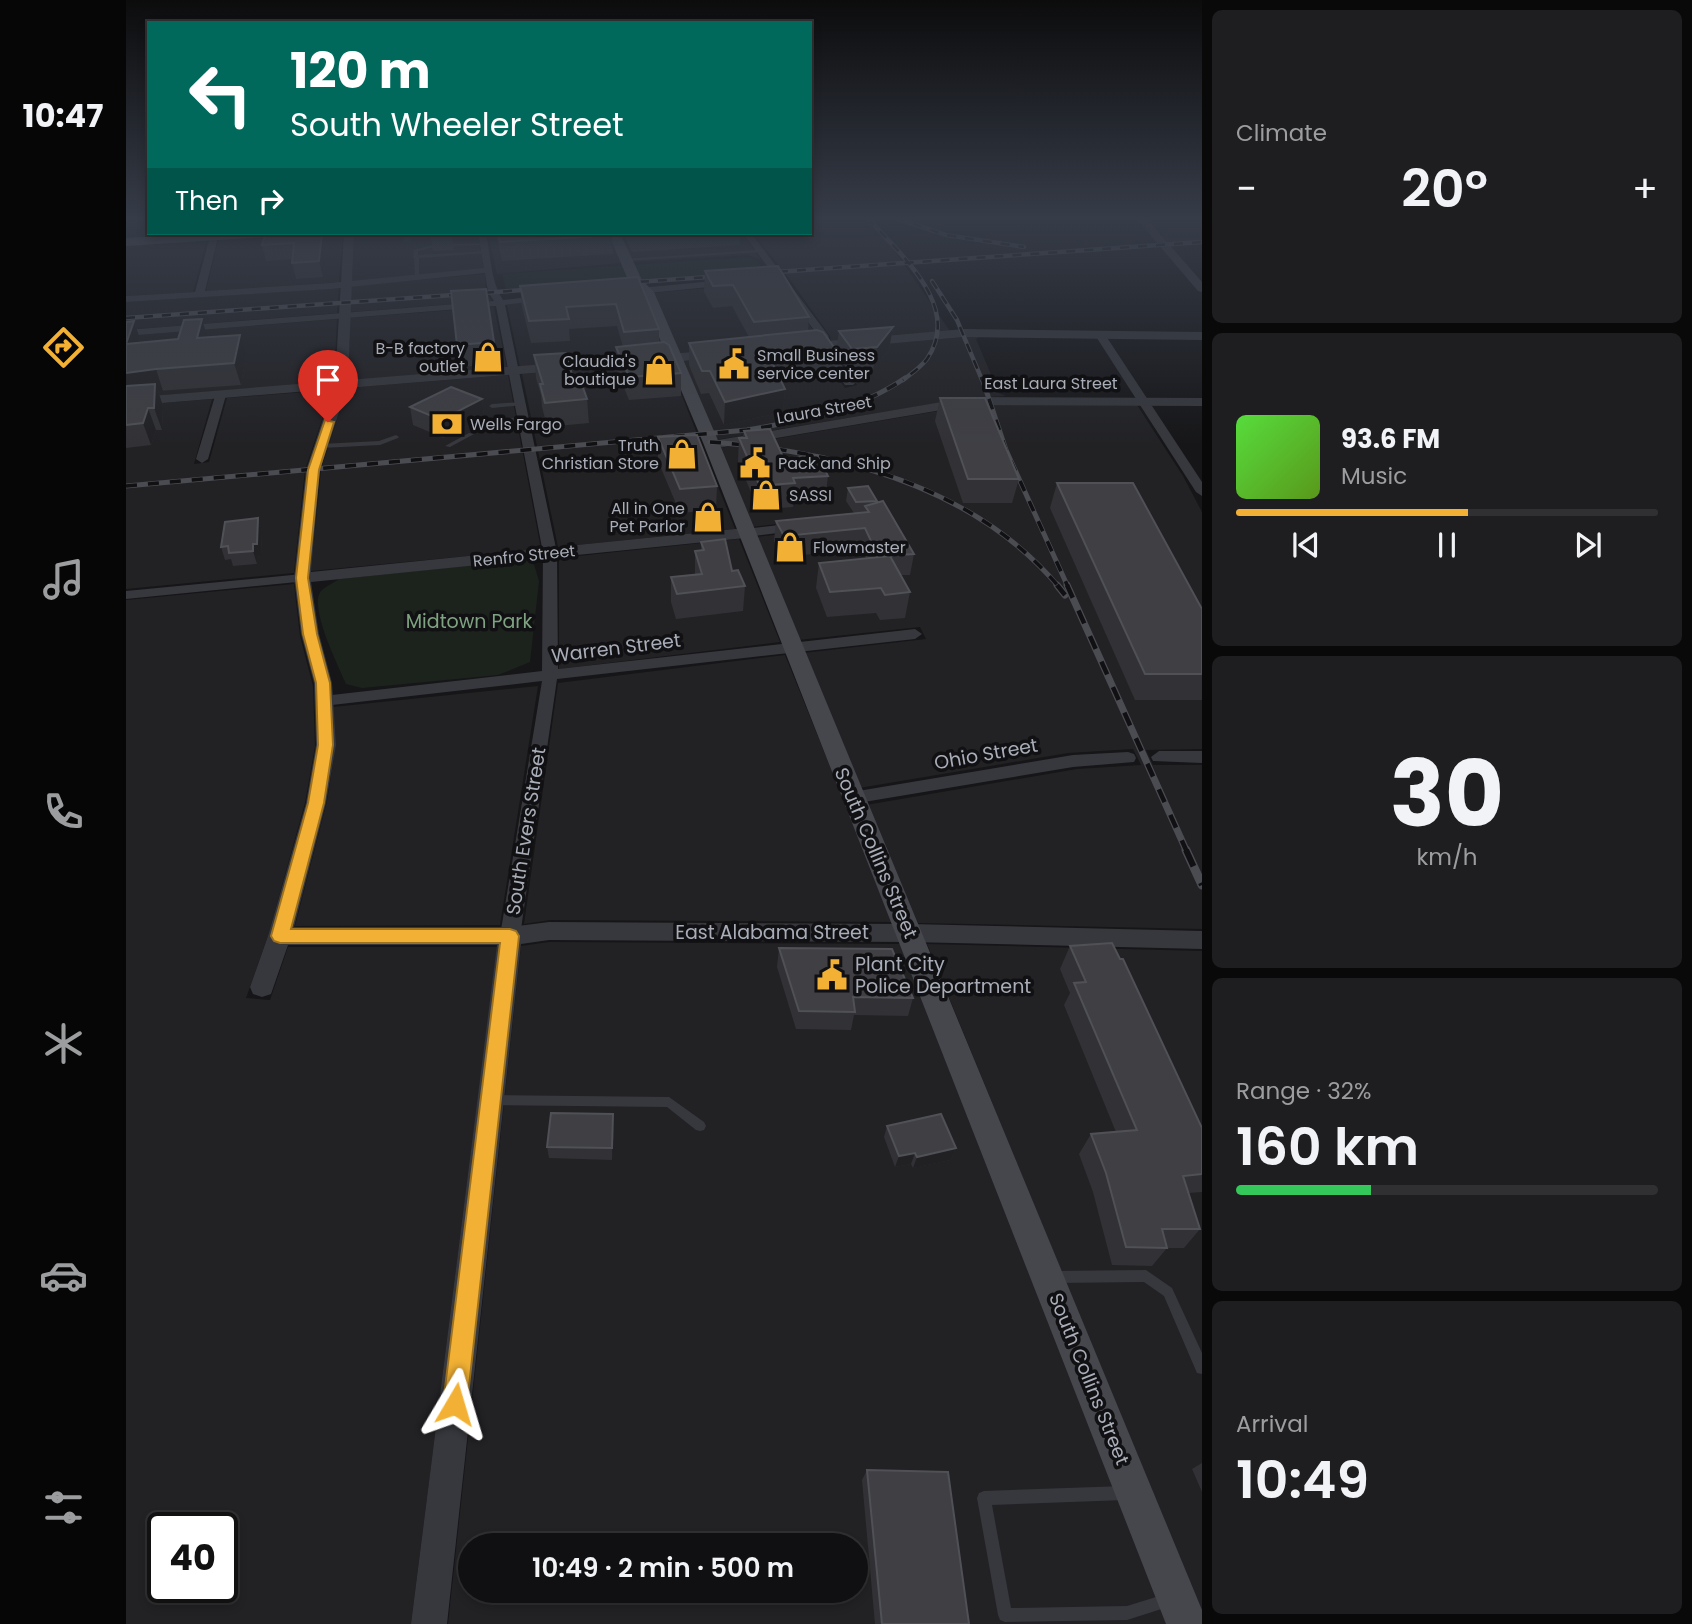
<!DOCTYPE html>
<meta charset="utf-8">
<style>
body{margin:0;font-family:Poppins,sans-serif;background:#1e1e20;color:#f1f3f6;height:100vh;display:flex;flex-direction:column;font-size:26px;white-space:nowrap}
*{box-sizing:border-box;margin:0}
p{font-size:23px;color:#9c9d9f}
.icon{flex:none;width:38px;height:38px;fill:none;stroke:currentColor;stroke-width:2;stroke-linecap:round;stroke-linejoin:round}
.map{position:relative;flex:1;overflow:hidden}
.details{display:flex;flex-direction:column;gap:10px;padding:10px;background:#09090a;width:490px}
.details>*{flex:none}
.guide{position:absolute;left:21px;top:21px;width:665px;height:214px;border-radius:0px;box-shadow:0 4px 10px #0003,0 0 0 2px #303032;background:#00695c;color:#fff;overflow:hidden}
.speed{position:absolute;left:21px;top:1512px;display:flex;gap:14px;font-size:35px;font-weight:700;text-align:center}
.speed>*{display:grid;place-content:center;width:91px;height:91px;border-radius:50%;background:#101012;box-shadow:0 4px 10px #0003,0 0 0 2px #303032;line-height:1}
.speed .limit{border:4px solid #111;border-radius:10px;background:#fff;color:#111}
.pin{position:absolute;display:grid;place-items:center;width:60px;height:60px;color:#fff;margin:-72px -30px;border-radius:50% 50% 50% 0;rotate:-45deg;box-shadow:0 0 7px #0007}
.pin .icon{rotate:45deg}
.me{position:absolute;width:77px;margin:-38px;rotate:7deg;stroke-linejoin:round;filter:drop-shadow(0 0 5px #0008)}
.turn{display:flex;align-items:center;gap:24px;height:147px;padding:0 28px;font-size:32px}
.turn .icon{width:91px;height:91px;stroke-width:2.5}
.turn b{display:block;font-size:49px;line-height:60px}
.then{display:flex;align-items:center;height:66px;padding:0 28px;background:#0003;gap:14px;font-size:26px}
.big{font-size:52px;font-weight:600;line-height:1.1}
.details .tile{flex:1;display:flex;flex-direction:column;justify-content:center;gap:10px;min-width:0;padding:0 24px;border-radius:10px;background:#1e1e20}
.details .dial{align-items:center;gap:0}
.dial b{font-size:91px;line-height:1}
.song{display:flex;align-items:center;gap:21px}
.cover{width:84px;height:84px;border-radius:10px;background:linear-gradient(135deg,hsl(110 70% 55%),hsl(90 70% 35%))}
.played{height:7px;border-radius:4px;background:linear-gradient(90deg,#f2b134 55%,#303032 55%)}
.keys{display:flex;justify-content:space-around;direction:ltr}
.heat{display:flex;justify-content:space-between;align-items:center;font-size:38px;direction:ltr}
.charge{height:10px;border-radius:5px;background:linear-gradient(90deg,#34c759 32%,#303032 0)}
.trip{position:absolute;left:332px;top:1533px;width:410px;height:70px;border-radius:35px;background:#101012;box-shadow:0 4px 10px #0003,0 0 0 2px #303032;font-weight:600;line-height:70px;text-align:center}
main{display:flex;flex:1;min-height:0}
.menu{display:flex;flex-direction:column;width:126px;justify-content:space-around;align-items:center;background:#060607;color:#9c9d9f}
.menu .icon{width:49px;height:49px}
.menu .current{color:#f2b134}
.menu b{font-size:32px;color:#f1f3f6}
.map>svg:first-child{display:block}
</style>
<main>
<nav class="menu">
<b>10:47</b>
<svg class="icon current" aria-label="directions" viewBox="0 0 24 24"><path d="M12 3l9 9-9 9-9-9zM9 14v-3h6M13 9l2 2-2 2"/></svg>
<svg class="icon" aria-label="music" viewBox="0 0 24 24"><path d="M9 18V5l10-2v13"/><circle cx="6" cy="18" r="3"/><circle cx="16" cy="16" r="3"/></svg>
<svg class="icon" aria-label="phone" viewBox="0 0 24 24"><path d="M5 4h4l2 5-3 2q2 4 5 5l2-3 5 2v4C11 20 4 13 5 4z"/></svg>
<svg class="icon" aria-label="climate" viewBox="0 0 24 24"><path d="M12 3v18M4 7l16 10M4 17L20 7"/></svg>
<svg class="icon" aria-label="car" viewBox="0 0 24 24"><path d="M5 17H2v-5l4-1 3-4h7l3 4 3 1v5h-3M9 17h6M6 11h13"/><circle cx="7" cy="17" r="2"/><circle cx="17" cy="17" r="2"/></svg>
<svg class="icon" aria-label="filters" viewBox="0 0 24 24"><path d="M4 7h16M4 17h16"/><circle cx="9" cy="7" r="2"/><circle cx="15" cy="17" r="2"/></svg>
</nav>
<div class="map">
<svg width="1076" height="1624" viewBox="0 0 1076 1624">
<rect width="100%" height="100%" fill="#161618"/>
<g fill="#222225" fill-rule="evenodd">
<polygon points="0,218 23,218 23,233 83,233 0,240"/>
<polygon points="684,218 746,218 824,331 705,342 704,336 663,278 627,233 684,233"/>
<polygon points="1021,218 1076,218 1076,244 1046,246"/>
<polygon points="169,233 217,233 213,282 80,291 93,238"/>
<polygon points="228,233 351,233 358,269 226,281"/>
<polygon points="362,233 483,233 495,263 371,274"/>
<polygon points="494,233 616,233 635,260 622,255 506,262"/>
<polygon points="81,239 67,292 0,296 0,244"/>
<polygon points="359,274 360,291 366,301 224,312 225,286"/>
<polygon points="636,283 654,283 692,337 553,354 528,293"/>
<polygon points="213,288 211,313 0,330 0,302"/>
<polygon points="516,295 540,355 394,367 381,305 397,302"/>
<polygon points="368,307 381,368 222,381 224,318"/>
<polygon points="211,319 208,382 0,398 0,336"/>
<polygon points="840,337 853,337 850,339 873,393 880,396 842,398 590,440 556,360 697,356 719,388 731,385 707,348"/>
<polygon points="542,361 609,529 432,547 396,374"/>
<polygon points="382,375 415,549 185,571 195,469 221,388"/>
<polygon points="206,390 179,470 168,573 0,589 0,406 86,399 68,464 83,462 101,398"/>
<polygon points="848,405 1011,405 1057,476 1076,512 1076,749 1020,750 1027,765 1076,765 1076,929 792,923 740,805 951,769 1015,765 1007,749 942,753 733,788 677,653 800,639 794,627 672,640 629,537 756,523 751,513 625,527 594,448"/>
<polygon points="613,539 654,642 433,669 433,558"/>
<path d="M168 584 174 636 187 686 189 747 179 803 142 936 120 998 144 1000 162 947H371L285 1624H0V600ZM37 1528H96V1587H37Z"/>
<polygon points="659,655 767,922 424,920 398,924 432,683"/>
<polygon points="412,686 374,925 169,926 201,801 210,744 207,707"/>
<path d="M423 942 776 944 1043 1624H322L395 946ZM345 1545H730V1591H345Z"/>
<polygon points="801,944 1076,951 1076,1614"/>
</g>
<g fill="#1c231d">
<polygon points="623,257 632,261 638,271 380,289 376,274"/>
<path d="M395 560 407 561 413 581 404 662 372 675 236 688 220 684C213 667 182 606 195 591 200 586 208 583 213 579Z"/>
</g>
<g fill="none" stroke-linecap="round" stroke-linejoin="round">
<g fill="#37383d" fill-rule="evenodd">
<polygon points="359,243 361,245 327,246 325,245 327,244"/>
<polygon points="306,245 308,247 292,251 292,255 361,251 363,252 361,253 293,258 293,277 289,278 288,258 287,257 288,250"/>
<polygon points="633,250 635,251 635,252 499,261 497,260 499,259"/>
<polygon points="396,402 398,403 398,405 366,408 363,406 366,404"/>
<polygon points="399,417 402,419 401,420 373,423 358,428 355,426 372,419"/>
<polygon points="343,433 348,434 324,447 319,446"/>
<polygon points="270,435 273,437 272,438 254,445 195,448 192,446 195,444 253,441"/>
<polygon points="366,1095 543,1097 578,1122 580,1126 578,1130 574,1131 570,1130 541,1107 366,1105 362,1104 361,1100 362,1096"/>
<polygon points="1020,1270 1046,1288 1076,1353 1076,1374 1071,1373 1038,1296 1018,1282 927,1283 923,1281 921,1277 923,1273 927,1271"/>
<polygon points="999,1486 1004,1488 1006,1493 1004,1498 999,1500 866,1505 885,1608 1001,1606 1043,1593 1048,1595 1050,1600 1048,1605 1001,1620 879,1622 874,1620 872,1615 851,1498 853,1493 858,1491"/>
</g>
<g fill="#37383d" fill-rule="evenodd">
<path d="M85 233H93L79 291 204 283 358 268 352 233H360C365 256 364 280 377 300L421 295 423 297 418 300 379 305 431 553 432 669 789 629 796 634 789 639 431 679 394 936 391 942 384 944 377 942 374 936 416 681 197 706 189 701 197 696 416 671 417 553 370 306 0 336V330L368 301 362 292 359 273 204 289 0 302V296L69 292Z"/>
<polygon points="617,233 625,233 702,335 708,355 729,383 727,385 719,385 698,355 693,337"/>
<polygon points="600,280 603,281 603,285 502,295 497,292 502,289"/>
<polygon points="970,333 978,333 1076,482 1076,496 1070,492 969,335"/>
<polygon points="90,393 100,395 82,459 76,463 70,459"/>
<polygon points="671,523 676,524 676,530 619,537 612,533 619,529"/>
<polygon points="176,574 181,575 181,581 0,599 0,591"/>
<polygon points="1033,751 1076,751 1076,763 1027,761 1025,757"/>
<polygon points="1002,752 1008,754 1010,758 1008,762 947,767 726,804 717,798 726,792 947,755"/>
</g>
<g fill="#37383d" fill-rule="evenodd">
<polygon points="1010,218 1020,218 1076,282 1076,292 1072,291"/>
<polygon points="218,233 228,233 222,380 592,350 598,354 592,358 221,388 194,470 185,572 619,528 627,533 619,538 185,582 193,634 206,683 210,745 200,803 168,927 384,927 423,922 784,924 1076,931 1076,949 784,942 423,940 395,944 321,1624 285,1624 371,945 162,945 145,994 136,997 127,994 124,987 142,936 180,803 190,745 188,683 175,634 168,578 180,470 207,389 0,406 0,398 209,381"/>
<polygon points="838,329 1076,332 1076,340 838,337 680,351 674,347 680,343"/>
<polygon points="845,397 1076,398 1076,406 845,405 586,449 579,445 586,441"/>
</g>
<polygon fill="#45474d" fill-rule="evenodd" points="482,233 494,233 516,280 528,292 594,445 1076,1610 1076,1624 1040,1624 578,445 515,294 503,282"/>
<polygon fill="#53555c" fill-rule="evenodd" points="80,233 145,233 138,237 0,246 0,238"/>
<g stroke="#4a4c52" stroke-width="4.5">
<g id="rail-far3">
<path d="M742 218C774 255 837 306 801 359 795 367 785 374 777 380"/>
<polyline points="770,218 820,235 898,247"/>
<polyline points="635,273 1076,242"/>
<polyline points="806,281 831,320 856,380"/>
<polyline points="496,283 597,276"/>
<polyline points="0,318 412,289"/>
</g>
</g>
<g stroke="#4a4c52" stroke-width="5">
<g id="rail-far2">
<polyline points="856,378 880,450 942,587"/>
<path d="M584 442C712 451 847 485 933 587"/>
<path d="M0 486 621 430C675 421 733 410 779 378"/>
</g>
</g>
<g stroke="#4a4c52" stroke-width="7">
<g id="rail-far1">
<polyline points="931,585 939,595"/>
<polyline points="941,585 1061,852"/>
</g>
</g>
<g stroke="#4a4c52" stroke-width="9">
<polyline id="rail" points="1060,850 1076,885"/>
</g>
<use href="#rail-far3" stroke="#111113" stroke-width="2.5" stroke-dasharray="9" stroke-linecap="butt"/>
<use href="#rail-far2" stroke="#111113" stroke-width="3.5" stroke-dasharray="11" stroke-linecap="butt"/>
<use href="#rail-far1" stroke="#111113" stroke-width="4.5" stroke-dasharray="14" stroke-linecap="butt"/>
<use href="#rail" stroke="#111113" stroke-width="6" stroke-dasharray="18" stroke-linecap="butt"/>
</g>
<g fill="#323236">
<polygon points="140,233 200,233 200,236 197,277 170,279 166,263 167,259 140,261 136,245"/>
<polygon points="277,233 337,233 338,241 327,243 328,250 307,251 306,243 286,246 285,242 278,242"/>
<polygon points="370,233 486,233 487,254 376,261"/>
<polygon points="497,233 614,233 614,245 506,252"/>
<polygon points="579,271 683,317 682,331 710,350 707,377 655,381 659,389 657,412 598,425 583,393 575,394 563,365 563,343 623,337 606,306 587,308 578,292"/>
<polygon points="512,277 533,329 533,343 555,373 555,396 503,400 491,370 490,347 497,347 491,326 443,329 444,341 405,343 396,307 394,286"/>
<polygon points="325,291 368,342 371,364 334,367"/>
<polygon points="8,321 15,342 82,337 120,356 115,385 32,391 37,406 36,430 30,430 25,445 0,448 0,322"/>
<polygon points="767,327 763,349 747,370 723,371 710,353 713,331"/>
<polygon points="408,355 448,382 461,399 463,423 421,427 416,407 415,395 410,378"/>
<polygon points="814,398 893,479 886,503 837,503 809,421"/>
<polygon points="356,399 358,417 318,438 287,425 284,407"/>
<polygon points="618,431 658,459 702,476 699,500 668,502 667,507 641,509 640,505 631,506 612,462 613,438 617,438"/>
<polygon points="532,437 591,486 590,510 554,513 532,461"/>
<polygon points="931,483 1076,609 1076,700 1009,700 924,508"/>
<polygon points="722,488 751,501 751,503 788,554 784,575 775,575 784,592 779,618 754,620 750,613 701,617 690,588 693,563 740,558 736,549 656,557 648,541 650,521 728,513 720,501"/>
<polygon points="132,518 136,531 135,556 131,557 131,564 107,566 105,559 99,560 95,547"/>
<polygon points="575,542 606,571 619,586 617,611 550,619 545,602 545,577 569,574 569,551 575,550"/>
<polygon points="944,946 1076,1128 1076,1192 1062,1193 1074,1229 1058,1248 1041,1248 1026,1266 986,1265 967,1192 953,1154 965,1134 990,1132 938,1005 944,993 934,969"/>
<polygon points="653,948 787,998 782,1016 728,1015 725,1030 670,1029 651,967"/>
<polygon points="487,1114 488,1125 486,1160 423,1158 421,1147"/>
<polygon points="761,1126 830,1148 825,1160 787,1168 785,1164 769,1167 758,1137"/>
<polygon points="1076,1463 1076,1492 1066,1469"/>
<polygon points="741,1470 843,1624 749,1624 736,1480"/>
</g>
<g fill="#212124">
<polygon points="196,233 200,233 200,236 197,277 193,261"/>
<polygon points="284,233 304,233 306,243 286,246"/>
<polygon points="326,233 337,233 338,241 327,243"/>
<polygon points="76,319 82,339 71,338"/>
<polygon points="8,321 15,342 8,365 0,344"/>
<polygon points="767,327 763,349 747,370 751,347"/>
<polygon points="114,335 120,356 115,385 108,363"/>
<polygon points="30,369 37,391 32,391 37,406 36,430 28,408 0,395 0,373"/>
<polygon points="659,389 657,412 598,425 599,402"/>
<polygon points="356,399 358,417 318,438 315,420"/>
<polygon points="22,408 30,430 25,445 17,423"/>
<polygon points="132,518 136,531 135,556 131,557 131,564 127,551 127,544"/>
<polygon points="487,1114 488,1125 486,1160 486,1148"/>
<polygon points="830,1148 825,1160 787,1168 791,1157"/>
<polygon points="789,1153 785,1164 769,1167 773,1156"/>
</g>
<g fill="#3f3f44" stroke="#4f5156" stroke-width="2">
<polygon points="140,233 196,233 193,261 166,263 168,243 136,245"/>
<polygon points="372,233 486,233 487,235 374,242"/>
<polygon points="652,266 683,317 628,322 607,285 587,286 579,271"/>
<polygon points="512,277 533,329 498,332 490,304 440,307 443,319 403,321 394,286"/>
<polygon points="360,289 368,342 331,345 325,291"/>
<polygon points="76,319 71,338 114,335 108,363 30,369 0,373 0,344 52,339 58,320"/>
<polygon points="8,321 0,344 0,322"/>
<polygon points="767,327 751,347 726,349 713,331"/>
<polygon points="691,330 697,332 710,350 706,350 709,355 645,360 659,389 599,402 584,371 576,371 563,343"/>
<polygon points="538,342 543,345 555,373 503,377 490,347"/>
<polygon points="440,353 448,382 455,382 461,399 419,403 414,384 417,384 408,355"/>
<polygon points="29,384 28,408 22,408 17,423 0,425 0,386"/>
<polygon points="325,387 356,399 315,420 284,407"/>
<polygon points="814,398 859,398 893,479 842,479"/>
<polygon points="644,429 658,459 691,455 702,476 667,478 669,483 643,485 642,481 632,482 613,438 621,438 618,431"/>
<polygon points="571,435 591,486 554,489 532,437"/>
<polygon points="931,483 1007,483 1076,609 1076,674 1019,674"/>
<polygon points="742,486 751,501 730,502 722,488"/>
<polygon points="757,501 788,554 752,556 739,528 658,536 650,521 743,512 739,506"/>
<polygon points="132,518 131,544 127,544 127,551 103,553 102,546 95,547 99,522"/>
<polygon points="599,539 606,571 612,570 619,586 551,594 545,577 576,574 569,551 578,550 575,542"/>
<polygon points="764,556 784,592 759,595 755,588 704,592 693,563"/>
<polygon points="986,943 994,959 997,959 1076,1128 1076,1174 1057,1176 1074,1229 1036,1229 1041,1248 1000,1247 980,1173 965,1134 1011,1130 948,983 960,982 944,946"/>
<polygon points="653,948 766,949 787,998 727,997 729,1012 673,1011"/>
<polygon points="425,1113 487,1114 486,1148 421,1147"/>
<polygon points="815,1114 830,1148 791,1157 789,1153 773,1156 761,1126"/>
<polygon points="741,1470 822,1472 843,1624 756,1624"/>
</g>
<linearGradient id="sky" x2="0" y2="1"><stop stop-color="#0c0c0d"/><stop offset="0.49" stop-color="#363c48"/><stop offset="1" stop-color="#363c48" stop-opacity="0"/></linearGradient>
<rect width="1076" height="445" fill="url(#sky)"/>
<polygon fill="#f2b134" stroke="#9d7322" stroke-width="2" points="199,420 208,422 193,470 182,578 191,634 204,683 207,745 198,803 165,929 384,929 390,931 393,936 341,1404 337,1412 329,1415 321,1412 317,1404 374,943 154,943 148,941 145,936 182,803 192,745 190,683 177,634 170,578 182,470"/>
<defs>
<g id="shop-bare" transform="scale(2.415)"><path d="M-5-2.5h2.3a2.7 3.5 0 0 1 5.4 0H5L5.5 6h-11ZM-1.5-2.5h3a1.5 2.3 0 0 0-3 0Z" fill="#f2b134" stroke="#111113" stroke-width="2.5" paint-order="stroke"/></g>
<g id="civic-bare" transform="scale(2.415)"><path d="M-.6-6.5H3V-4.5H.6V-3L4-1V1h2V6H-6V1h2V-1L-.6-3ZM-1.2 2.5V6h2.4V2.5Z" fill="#f2b134" stroke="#111113" stroke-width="2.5" paint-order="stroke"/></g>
<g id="bank-bare" transform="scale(2.415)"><path d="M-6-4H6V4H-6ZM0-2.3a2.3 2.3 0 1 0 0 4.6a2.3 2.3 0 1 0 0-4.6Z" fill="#f2b134" stroke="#111113" stroke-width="2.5" paint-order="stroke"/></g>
</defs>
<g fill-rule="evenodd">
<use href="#shop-bare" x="362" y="357"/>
<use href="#civic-bare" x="608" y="364"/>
<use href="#shop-bare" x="533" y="370"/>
<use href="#bank-bare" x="321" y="424"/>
<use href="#shop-bare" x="556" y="454"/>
<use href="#civic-bare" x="629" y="463"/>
<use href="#shop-bare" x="640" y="495"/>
<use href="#shop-bare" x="582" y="517"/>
<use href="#shop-bare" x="664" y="547"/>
<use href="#civic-bare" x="706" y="975"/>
</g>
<g text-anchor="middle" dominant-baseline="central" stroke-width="7" stroke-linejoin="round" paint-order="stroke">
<g font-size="16" fill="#a8adb8" stroke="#111113" text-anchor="start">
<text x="339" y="348" text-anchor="end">B-B factory<tspan x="339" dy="18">outlet</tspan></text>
<text x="631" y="355">Small Business<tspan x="631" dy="18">service center</tspan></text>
<text x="510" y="361" text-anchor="end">Claudia's<tspan x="510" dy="18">boutique</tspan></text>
<text x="344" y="424">Wells Fargo</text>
<text x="533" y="445" text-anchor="end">Truth<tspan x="533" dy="18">Christian Store</tspan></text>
<text x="652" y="463">Pack and Ship</text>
<text x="663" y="495">SASSI</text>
<text x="559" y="508" text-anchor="end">All in One<tspan x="559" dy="18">Pet Parlor</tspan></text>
<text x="687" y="547">Flowmaster</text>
</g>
<g font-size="16" fill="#a8adb8" stroke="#111113">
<text x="925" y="383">East Laura Street</text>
<text transform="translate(698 410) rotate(-10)">Laura Street</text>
<text transform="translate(398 556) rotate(-6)">Renfro Street</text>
</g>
<g font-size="19" fill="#7fa381" stroke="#111113">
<text x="343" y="621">Midtown Park</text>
</g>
<g font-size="19" fill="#a8adb8" stroke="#111113">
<text transform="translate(490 648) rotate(-7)">Warren Street</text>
<text transform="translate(860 754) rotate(-10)">Ohio Street</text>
<text transform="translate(400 831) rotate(-81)">South Evers Street</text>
<text transform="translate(750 853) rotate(67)">South Collins Street</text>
<text x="646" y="932">East Alabama Street</text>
<text transform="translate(963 1379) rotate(68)">South Collins Street</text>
</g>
<g font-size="19" fill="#a8adb8" stroke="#111113" text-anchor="start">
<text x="729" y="964">Plant City<tspan x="729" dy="22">Police Department</tspan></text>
</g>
</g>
</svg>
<div class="speed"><div class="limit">40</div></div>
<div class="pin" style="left:202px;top:422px;background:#d93025"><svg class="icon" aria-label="arrive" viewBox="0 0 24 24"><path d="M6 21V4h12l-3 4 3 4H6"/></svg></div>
<svg class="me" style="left:329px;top:1404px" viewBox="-20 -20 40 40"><path d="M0-17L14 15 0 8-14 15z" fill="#f2b134" stroke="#fff" stroke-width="4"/></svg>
<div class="trip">10:49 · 2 min · 500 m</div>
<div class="guide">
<div class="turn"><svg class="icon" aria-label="left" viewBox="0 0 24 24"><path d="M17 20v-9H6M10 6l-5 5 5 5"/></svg><div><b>120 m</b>South Wheeler Street</div></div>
<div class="then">Then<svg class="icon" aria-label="right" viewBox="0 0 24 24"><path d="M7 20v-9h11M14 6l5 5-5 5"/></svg></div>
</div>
</div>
<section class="details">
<div class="tile"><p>Climate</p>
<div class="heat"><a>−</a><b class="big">20°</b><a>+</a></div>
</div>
<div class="tile">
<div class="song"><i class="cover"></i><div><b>93.6 FM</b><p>Music</p></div></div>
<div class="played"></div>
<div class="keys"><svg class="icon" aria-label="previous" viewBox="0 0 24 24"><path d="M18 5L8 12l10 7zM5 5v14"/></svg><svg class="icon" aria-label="pause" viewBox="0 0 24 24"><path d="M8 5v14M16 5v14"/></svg><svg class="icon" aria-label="next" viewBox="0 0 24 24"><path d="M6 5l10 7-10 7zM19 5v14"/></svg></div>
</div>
<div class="tile dial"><b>30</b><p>km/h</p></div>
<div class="tile"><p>Range · 32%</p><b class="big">160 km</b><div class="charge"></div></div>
<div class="tile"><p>Arrival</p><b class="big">10:49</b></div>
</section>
</main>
